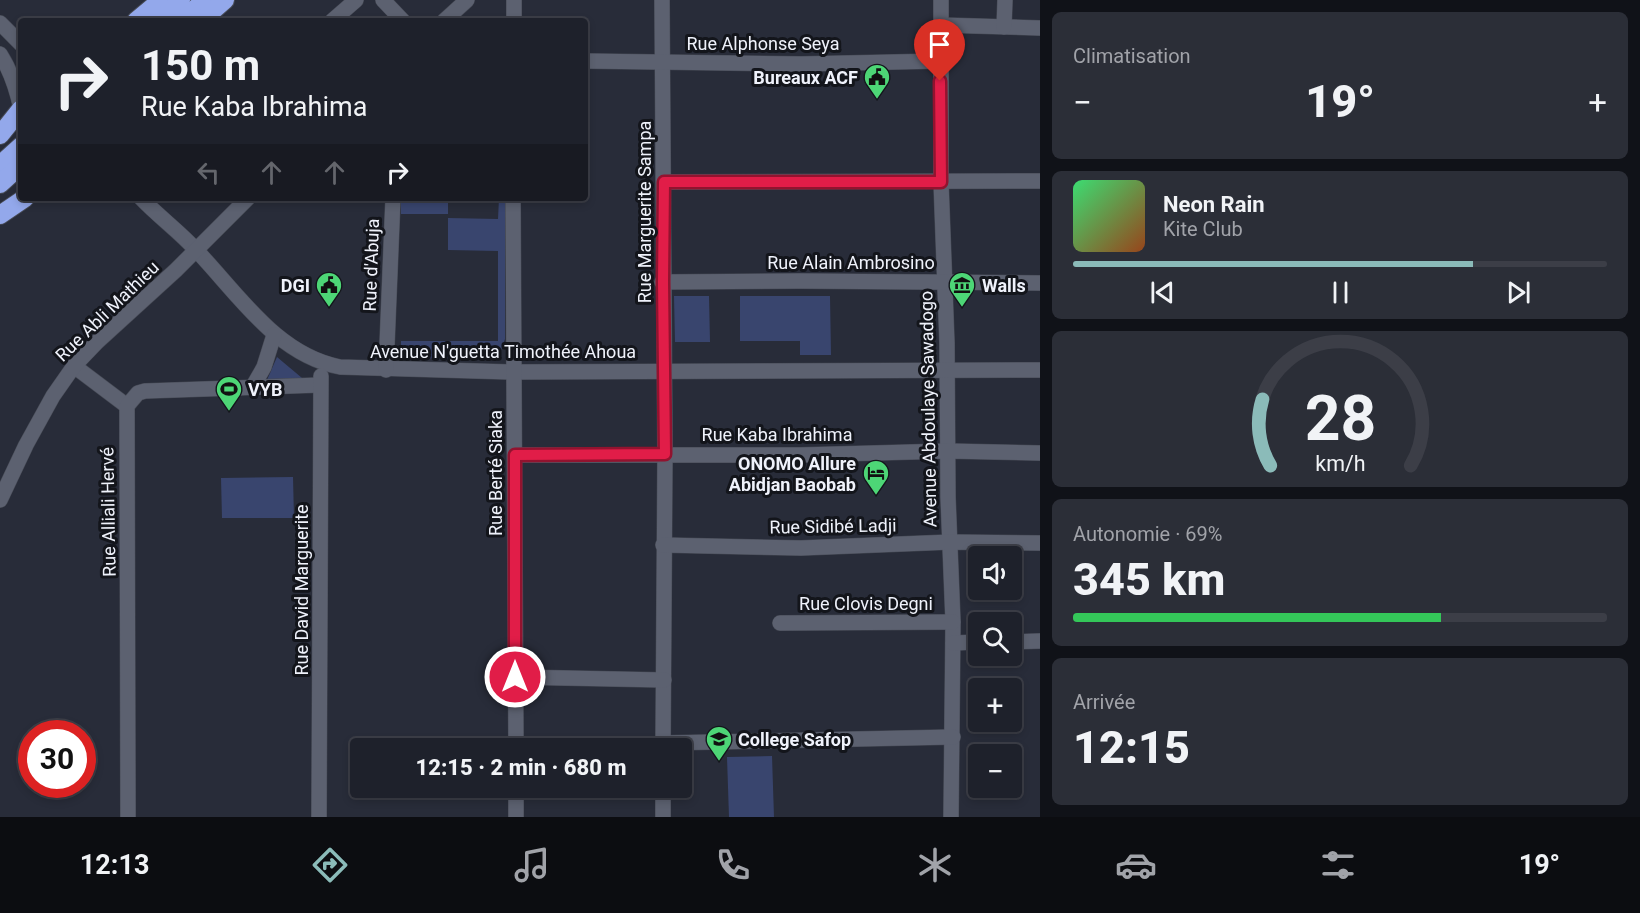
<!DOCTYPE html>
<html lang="fr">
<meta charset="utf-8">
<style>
body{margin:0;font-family:Roboto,sans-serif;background:#2b2e37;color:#f1f3f6;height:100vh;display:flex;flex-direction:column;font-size:22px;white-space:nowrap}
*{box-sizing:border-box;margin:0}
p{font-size:20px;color:#a1a3a9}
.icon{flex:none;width:33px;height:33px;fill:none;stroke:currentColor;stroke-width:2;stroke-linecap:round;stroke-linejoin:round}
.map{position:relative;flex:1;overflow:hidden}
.sheet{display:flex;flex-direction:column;gap:12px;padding:12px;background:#101218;width:600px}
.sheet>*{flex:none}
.top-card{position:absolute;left:18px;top:18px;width:570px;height:183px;border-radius:6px;box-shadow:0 3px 9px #0003,0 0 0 2px #3c3e47;background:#1e212b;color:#f1f3f6;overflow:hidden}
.buttons{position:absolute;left:968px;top:546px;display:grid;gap:12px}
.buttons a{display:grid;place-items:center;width:54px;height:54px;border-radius:6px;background:#1e212b;box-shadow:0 3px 9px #0003,0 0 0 2px #3c3e47;font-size:30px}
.speed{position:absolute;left:18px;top:720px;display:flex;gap:12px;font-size:30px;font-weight:700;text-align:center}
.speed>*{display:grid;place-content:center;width:78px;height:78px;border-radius:50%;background:#1e212b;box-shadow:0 3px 9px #0003,0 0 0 2px #3c3e47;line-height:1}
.speed .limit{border:9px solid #d22;background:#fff;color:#111}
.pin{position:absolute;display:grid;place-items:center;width:51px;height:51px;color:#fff;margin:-62px -26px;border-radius:50% 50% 50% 0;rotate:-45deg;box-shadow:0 0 6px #0007}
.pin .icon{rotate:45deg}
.me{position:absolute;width:66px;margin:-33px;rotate:0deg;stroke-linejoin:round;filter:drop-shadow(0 0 4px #0008)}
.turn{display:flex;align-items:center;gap:21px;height:126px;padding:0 24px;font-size:27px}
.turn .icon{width:78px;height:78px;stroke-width:2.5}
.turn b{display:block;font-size:42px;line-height:51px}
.lanes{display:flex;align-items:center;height:57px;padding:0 24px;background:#0003;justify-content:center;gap:30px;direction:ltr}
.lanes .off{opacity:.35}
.big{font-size:45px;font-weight:800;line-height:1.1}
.sheet .widget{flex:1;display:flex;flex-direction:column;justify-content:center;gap:9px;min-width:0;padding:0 21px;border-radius:9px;background:#2b2e37}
.sheet .dial{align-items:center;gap:0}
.dial svg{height:156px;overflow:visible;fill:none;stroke:#3c3e47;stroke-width:7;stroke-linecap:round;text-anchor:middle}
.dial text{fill:#f1f3f6;stroke:none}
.song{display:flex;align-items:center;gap:18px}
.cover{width:72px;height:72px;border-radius:9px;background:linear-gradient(135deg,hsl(140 70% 55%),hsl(20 70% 35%))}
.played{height:6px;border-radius:3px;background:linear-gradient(90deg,#8bbbb9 75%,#3c3e47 75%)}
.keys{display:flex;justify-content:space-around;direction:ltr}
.heat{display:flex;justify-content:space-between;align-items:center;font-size:33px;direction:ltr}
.charge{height:9px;border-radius:4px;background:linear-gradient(90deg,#34c759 69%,#3c3e47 0)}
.trip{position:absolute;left:350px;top:738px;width:342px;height:60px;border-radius:6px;background:#1e212b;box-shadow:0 3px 9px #0003,0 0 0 2px #3c3e47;font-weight:800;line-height:60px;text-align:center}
.dock{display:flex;height:96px;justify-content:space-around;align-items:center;background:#0c0d11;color:#a1a3a9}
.dock .icon{width:42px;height:42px}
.dock .selected{color:#8bbbb9}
.dock b{font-size:27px;color:#f1f3f6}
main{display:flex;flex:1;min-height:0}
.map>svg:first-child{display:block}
</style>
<main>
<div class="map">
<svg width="1040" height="817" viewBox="0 0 1040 817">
<rect width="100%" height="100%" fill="#282c39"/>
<g fill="#39456e">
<rect x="401" y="198" width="47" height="16"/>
<polygon points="499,198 505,198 505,339 498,359 401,358 401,341 498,341 498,251 448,250 448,218 498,219"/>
<polygon points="674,296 709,296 710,342 675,342"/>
<polygon points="740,296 830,296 831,355 800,355 800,341 740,341"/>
<polygon points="277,357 302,378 267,380"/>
<polygon points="293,477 294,518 222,518 221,478"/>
<polygon points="772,756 774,817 729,817 727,757"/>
</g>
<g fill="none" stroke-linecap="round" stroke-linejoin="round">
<g stroke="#464a55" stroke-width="16">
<g id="minor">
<polyline points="383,0 403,21"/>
<polyline points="662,0 665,454 663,748"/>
<polyline points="941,0 941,182 947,343 948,497 953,622 951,817"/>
<polyline points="332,21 356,0"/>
<polyline points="444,21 467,0"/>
<polyline points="514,21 514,0"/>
<polyline points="0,23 21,44"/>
<polyline points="941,25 1040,28"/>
<polyline points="1004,27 1005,0"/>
<path d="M0 54C11 71 17 90 21 109"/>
<polyline points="585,61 801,64 940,61"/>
<polyline points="664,182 1040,181"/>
<path d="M141 198C159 217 180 232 197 251 239 295 277 355 340 367L513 372 1040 370"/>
<polyline points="513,198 516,748"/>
<polyline points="662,282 800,281 1040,283"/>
<polyline points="74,366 127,406"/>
<polyline points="386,370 393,198"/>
<polyline points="252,388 264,367 274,335"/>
<polyline points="515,455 800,455 948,451 1040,453"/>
<polyline points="0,500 26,445 53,396 74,366 97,342 176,270 248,198"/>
<polyline points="663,545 801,548 951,542 1040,543"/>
<polyline points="780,623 953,622"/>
<polyline points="1011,642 1040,641"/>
<polyline points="953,643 978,642"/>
<polyline points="515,677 664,680"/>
<polyline points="663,743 953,737"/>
<polyline points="516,788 516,817"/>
<polyline points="663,788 663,817"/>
<polyline points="128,817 127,406 138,393 145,391 320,385"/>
<polyline points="319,817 321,376"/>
</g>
</g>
<g stroke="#464a55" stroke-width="20">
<g id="highway">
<polyline points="136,21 161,0"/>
<polyline points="158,21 181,0"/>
<polyline points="181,21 205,0"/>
<polyline points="201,21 225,0"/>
<polyline points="0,135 21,109"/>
<polyline points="0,165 21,146"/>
<polyline points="0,184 21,165"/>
<polyline points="0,215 25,198"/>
</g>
</g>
<use href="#minor" stroke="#5c6170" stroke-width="15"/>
<use href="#highway" stroke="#93a8eb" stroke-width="18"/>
</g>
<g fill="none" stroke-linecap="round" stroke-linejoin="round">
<g stroke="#92132f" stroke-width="15">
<polyline id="route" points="515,677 515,455 665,454 663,282 664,182 941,182 940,81"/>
</g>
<use href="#route" stroke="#e11d48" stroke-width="10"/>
</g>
<defs>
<g id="civic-pin" transform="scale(1.35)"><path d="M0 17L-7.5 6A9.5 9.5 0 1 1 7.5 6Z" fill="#4dd676" stroke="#13151b"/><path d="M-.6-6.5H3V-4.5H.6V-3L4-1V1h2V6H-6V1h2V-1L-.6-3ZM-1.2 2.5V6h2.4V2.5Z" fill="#111"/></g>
<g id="museum-pin" transform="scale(1.35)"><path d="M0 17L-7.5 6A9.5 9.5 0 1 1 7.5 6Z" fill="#4dd676" stroke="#13151b"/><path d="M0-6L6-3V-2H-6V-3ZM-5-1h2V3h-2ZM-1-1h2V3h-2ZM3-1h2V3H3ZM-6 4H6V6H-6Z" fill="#111"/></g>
<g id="stadium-pin" transform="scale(1.35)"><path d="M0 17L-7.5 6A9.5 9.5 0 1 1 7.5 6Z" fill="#4dd676" stroke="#13151b"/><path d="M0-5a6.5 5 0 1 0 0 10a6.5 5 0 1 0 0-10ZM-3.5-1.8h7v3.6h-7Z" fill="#111"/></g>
<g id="hotel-pin" transform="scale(1.35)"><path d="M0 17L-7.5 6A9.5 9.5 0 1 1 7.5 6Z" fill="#4dd676" stroke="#13151b"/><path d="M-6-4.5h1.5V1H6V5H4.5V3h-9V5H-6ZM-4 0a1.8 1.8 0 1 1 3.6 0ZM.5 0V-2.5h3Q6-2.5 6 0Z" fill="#111"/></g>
<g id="university-pin" transform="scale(1.35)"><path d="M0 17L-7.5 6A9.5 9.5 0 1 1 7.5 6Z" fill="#4dd676" stroke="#13151b"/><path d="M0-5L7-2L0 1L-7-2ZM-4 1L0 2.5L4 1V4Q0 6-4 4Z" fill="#111"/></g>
</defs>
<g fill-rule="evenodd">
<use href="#civic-pin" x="877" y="77"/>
<use href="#civic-pin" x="329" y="285"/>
<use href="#museum-pin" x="962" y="285"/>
<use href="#stadium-pin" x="229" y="389"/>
<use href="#hotel-pin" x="876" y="473"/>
<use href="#university-pin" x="719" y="739"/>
</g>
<g text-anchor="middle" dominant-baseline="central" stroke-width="6" stroke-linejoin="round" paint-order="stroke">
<g font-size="18" fill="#eff2fb" stroke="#13151b">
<text x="763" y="43">Rue Alphonse Seya</text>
<text transform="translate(644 212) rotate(-90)">Rue Marguerite Sampa</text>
<text x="851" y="262">Rue Alain Ambrosino</text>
<text transform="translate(371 265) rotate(-88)">Rue d'Abuja</text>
<text transform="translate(107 311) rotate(-44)">Rue Abli Mathieu</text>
<text x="503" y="351">Avenue N'guetta Timothée Ahoua</text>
<text transform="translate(928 409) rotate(-91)">Avenue Abdoulaye Sawadogo</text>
<text x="777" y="434">Rue Kaba Ibrahima</text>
<text transform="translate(495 473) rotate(-90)">Rue Berté Siaka</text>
<text transform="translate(108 512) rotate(-91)">Rue Alliali Hervé</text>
<text transform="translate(833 526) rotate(-1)">Rue Sidibé Ladji</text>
<text transform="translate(301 590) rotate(-90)">Rue David Marguerite</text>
<text x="866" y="603">Rue Clovis Degni</text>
</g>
<g font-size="18" font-weight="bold" fill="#eff2fb" stroke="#13151b" text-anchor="end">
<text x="858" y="77">Bureaux ACF</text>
<text x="310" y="285">DGI</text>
<text x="982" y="285" text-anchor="start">Walls</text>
<text x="248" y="389" text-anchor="start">VYB</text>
<text x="856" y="463">ONOMO Allure<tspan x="856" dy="21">Abidjan Baobab</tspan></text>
<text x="738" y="739" text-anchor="start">College Safop</text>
</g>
</g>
</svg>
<div class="buttons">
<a><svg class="icon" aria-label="sound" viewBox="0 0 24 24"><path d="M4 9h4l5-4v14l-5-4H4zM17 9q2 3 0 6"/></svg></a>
<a><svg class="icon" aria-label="search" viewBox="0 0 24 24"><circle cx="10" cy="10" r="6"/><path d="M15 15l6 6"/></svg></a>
<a>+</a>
<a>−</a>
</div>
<div class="speed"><div class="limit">30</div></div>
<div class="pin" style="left:940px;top:81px;background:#d93025"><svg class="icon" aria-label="arrive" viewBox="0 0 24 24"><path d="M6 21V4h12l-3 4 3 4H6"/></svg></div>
<svg class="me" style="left:515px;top:677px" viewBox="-20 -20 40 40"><circle r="17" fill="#e11d48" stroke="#fff" stroke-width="3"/><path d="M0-11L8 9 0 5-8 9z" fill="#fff"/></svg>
<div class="trip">12:15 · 2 min · 680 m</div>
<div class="top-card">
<div class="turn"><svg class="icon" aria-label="right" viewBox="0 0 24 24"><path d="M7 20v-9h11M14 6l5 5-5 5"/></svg><div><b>150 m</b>Rue Kaba Ibrahima</div></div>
<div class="lanes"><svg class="icon off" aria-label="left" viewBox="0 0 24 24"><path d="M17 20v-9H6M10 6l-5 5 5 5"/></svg><svg class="icon off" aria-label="ahead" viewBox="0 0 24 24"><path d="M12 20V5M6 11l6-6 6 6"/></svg><svg class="icon off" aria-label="ahead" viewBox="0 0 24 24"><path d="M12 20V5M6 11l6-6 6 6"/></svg><svg class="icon" aria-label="right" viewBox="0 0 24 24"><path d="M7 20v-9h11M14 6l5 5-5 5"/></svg></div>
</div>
</div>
<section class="sheet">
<div class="widget"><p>Climatisation</p>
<div class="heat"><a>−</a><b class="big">19°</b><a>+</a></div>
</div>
<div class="widget">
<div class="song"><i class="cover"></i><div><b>Neon Rain</b><p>Kite Club</p></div></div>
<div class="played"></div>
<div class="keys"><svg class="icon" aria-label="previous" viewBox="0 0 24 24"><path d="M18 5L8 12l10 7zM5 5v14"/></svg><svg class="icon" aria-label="pause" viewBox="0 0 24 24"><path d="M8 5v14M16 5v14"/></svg><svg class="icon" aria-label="next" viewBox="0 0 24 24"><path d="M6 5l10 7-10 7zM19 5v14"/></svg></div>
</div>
<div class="widget dial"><svg viewBox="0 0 100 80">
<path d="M14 69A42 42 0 1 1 86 69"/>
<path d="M14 69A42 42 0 0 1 10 35" stroke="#8bbbb9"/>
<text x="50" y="56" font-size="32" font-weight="700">28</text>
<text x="50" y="72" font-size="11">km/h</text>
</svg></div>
<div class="widget"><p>Autonomie · 69%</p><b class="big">345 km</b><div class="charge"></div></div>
<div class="widget"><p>Arrivée</p><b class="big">12:15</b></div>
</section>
</main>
<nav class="dock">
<b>12:13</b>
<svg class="icon selected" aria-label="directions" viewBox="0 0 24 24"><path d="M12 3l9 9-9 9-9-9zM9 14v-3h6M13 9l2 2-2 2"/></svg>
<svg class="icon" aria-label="music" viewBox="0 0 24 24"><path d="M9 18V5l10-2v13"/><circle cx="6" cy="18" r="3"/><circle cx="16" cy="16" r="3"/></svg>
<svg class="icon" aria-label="phone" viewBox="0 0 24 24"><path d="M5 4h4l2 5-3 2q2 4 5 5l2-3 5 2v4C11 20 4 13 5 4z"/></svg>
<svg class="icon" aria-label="climate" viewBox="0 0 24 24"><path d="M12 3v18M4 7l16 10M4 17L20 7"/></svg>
<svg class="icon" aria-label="car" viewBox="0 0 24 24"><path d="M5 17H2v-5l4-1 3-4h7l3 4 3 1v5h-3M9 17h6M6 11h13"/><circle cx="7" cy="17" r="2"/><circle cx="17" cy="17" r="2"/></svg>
<svg class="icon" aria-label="filters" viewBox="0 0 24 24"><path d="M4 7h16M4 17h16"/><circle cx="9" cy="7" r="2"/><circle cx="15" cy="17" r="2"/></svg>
<b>19°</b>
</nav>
